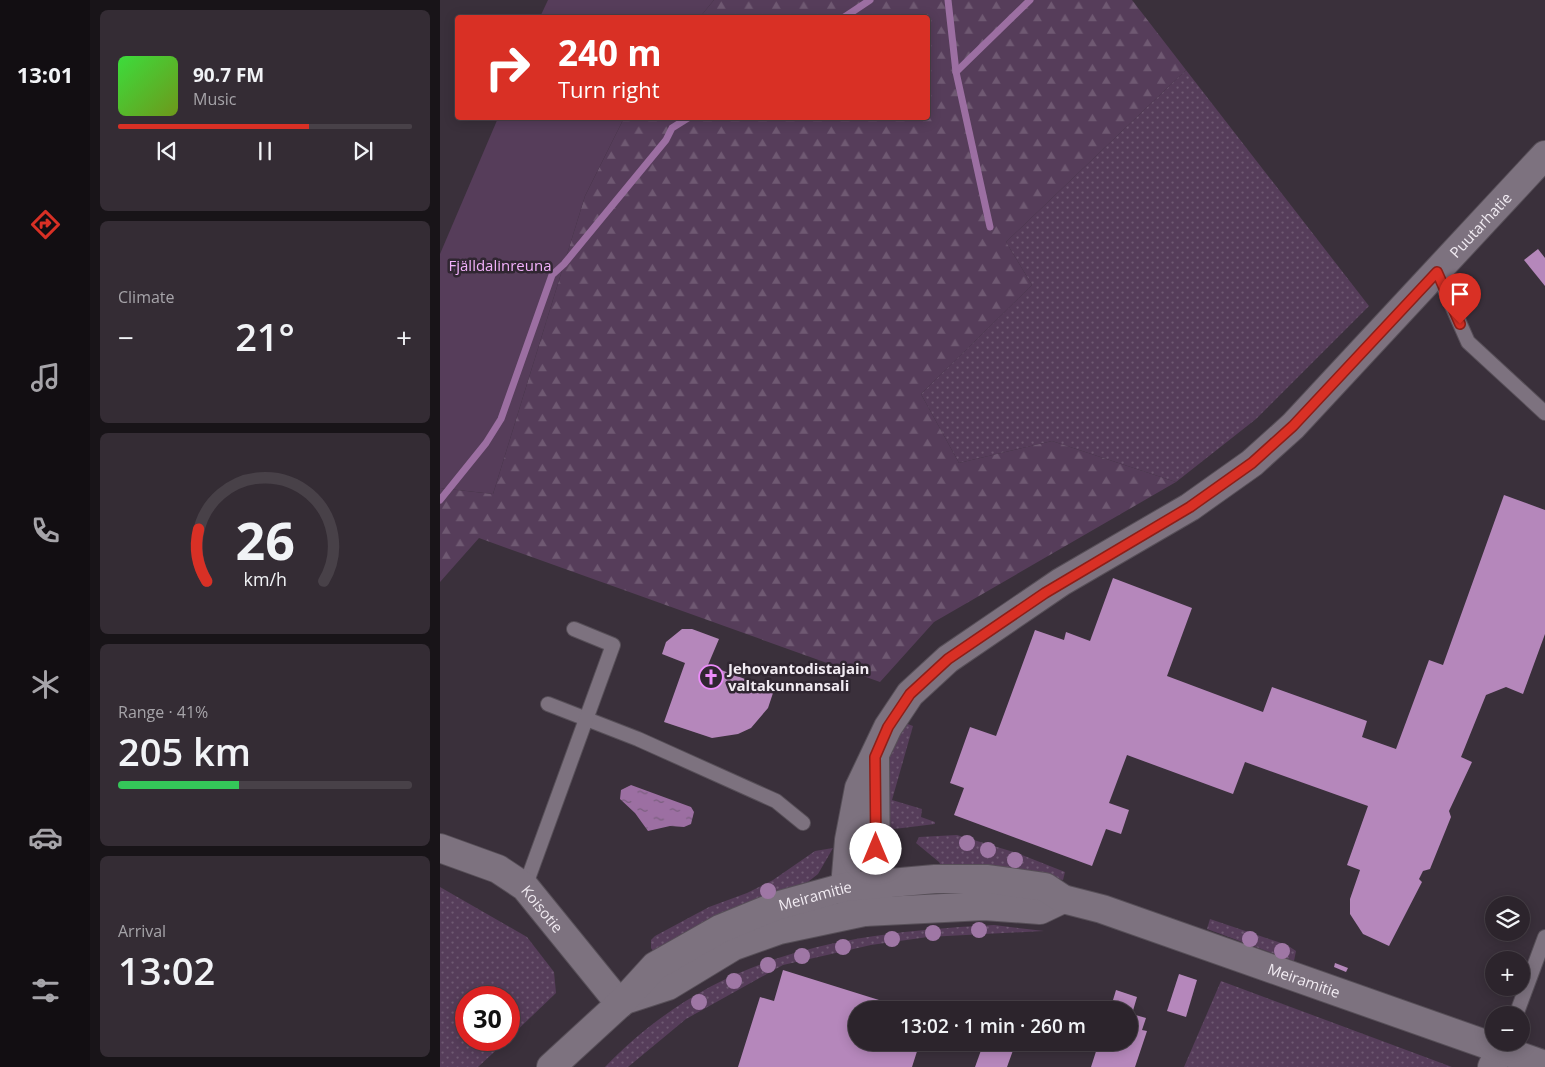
<!DOCTYPE html>
<meta charset="utf-8">
<style>
body{margin:0;font-family:"Open Sans",sans-serif;background:#342c34;color:#f1f3f6;height:100vh;display:flex;flex-direction:column;font-size:19px;white-space:nowrap}
*{box-sizing:border-box;margin:0}
p{font-size:16px;color:#a6a4a9}
.icon{flex:none;width:28px;height:28px;fill:none;stroke:currentColor;stroke-width:2;stroke-linecap:round;stroke-linejoin:round}
.map{position:relative;flex:1;overflow:hidden}
.side{display:flex;flex-direction:column;gap:10px;padding:10px;background:#181418;width:350px}
.side>*{flex:none}
.banner{position:absolute;left:15px;top:15px;width:475px;height:105px;border-radius:5px;box-shadow:0 2px 12px #0003,0 0 0 1px #484148;background:#d93025;color:#fff;overflow:hidden}
.buttons{position:absolute;left:1045px;top:896px;display:grid;gap:10px}
.buttons a{display:grid;place-items:center;width:45px;height:45px;border-radius:50%;background:#2c242c;box-shadow:0 2px 12px #0003,0 0 0 1px #484148;font-size:25px}
.speed{position:absolute;left:15px;top:986px;display:flex;gap:10px;font-size:25px;font-weight:700;text-align:center}
.speed>*{display:grid;place-content:center;width:65px;height:65px;border-radius:50%;background:#2c242c;box-shadow:0 2px 12px #0003,0 0 0 1px #484148;line-height:1}
.speed .limit{border:8px solid #d22;background:#fff;color:#111}
.pin{position:absolute;display:grid;place-items:center;width:42px;height:42px;color:#fff;margin:-51px -21px;border-radius:50% 50% 50% 0;rotate:-45deg;box-shadow:0 0 5px #0007}
.pin .icon{rotate:45deg}
.me{position:absolute;width:55px;margin:-28px;rotate:0deg;stroke-linejoin:round;filter:drop-shadow(0 0 4px #0008)}
.turn{display:flex;align-items:center;gap:18px;height:105px;padding:0 20px;font-size:22px}
.turn .icon{width:65px;height:65px;stroke-width:2.5}
.turn b{display:block;font-size:35px;line-height:42px}
.big{font-size:38px;font-weight:600;line-height:1.1}
.side .widget{flex:1;display:flex;flex-direction:column;justify-content:center;gap:8px;min-width:0;padding:0 18px;border-radius:8px;background:#342c34}
.side .dial{align-items:center;gap:0}
.dial svg{height:130px;overflow:visible;fill:none;stroke:#484148;stroke-width:7;stroke-linecap:round;text-anchor:middle}
.dial text{fill:#f1f3f6;stroke:none}
.song{display:flex;align-items:center;gap:15px}
.cover{width:60px;height:60px;border-radius:8px;background:linear-gradient(135deg,hsl(120 70% 55%),hsl(80 70% 35%))}
.played{height:5px;border-radius:2px;background:linear-gradient(90deg,#d93025 65%,#484148 65%)}
.keys{display:flex;justify-content:space-around;direction:ltr}
.heat{display:flex;justify-content:space-between;align-items:center;font-size:28px;direction:ltr}
.charge{height:8px;border-radius:4px;background:linear-gradient(90deg,#34c759 41%,#484148 0)}
.trip{position:absolute;left:408px;top:1001px;width:290px;height:50px;border-radius:25px;background:#2c242c;box-shadow:0 2px 12px #0003,0 0 0 1px #484148;font-weight:600;line-height:50px;text-align:center}
main{display:flex;flex:1;min-height:0}
.dock{display:flex;flex-direction:column;width:90px;justify-content:space-around;align-items:center;background:#120e12;color:#a6a4a9}
.dock .icon{width:35px;height:35px}
.dock .on{color:#d93025}
.dock b{font-size:22px;color:#f1f3f6}
.map>svg:first-child{display:block}
</style>
<main>
<nav class="dock">
<b>13:01</b>
<svg class="icon on" aria-label="directions" viewBox="0 0 24 24"><path d="M12 3l9 9-9 9-9-9zM9 14v-3h6M13 9l2 2-2 2"/></svg>
<svg class="icon" aria-label="music" viewBox="0 0 24 24"><path d="M9 18V5l10-2v13"/><circle cx="6" cy="18" r="3"/><circle cx="16" cy="16" r="3"/></svg>
<svg class="icon" aria-label="phone" viewBox="0 0 24 24"><path d="M5 4h4l2 5-3 2q2 4 5 5l2-3 5 2v4C11 20 4 13 5 4z"/></svg>
<svg class="icon" aria-label="climate" viewBox="0 0 24 24"><path d="M12 3v18M4 7l16 10M4 17L20 7"/></svg>
<svg class="icon" aria-label="car" viewBox="0 0 24 24"><path d="M5 17H2v-5l4-1 3-4h7l3 4 3 1v5h-3M9 17h6M6 11h13"/><circle cx="7" cy="17" r="2"/><circle cx="17" cy="17" r="2"/></svg>
<svg class="icon" aria-label="filters" viewBox="0 0 24 24"><path d="M4 7h16M4 17h16"/><circle cx="9" cy="7" r="2"/><circle cx="15" cy="17" r="2"/></svg>
</nav>
<section class="side">
<div class="widget">
<div class="song"><i class="cover"></i><div><b>90.7 FM</b><p>Music</p></div></div>
<div class="played"></div>
<div class="keys"><svg class="icon" aria-label="previous" viewBox="0 0 24 24"><path d="M18 5L8 12l10 7zM5 5v14"/></svg><svg class="icon" aria-label="pause" viewBox="0 0 24 24"><path d="M8 5v14M16 5v14"/></svg><svg class="icon" aria-label="next" viewBox="0 0 24 24"><path d="M6 5l10 7-10 7zM19 5v14"/></svg></div>
</div>
<div class="widget"><p>Climate</p>
<div class="heat"><a>−</a><b class="big">21°</b><a>+</a></div>
</div>
<div class="widget dial"><svg viewBox="0 0 100 80">
<path d="M14 69A42 42 0 1 1 86 69"/>
<path d="M14 69A42 42 0 0 1 9 37" stroke="#d93025"/>
<text x="50" y="56" font-size="32" font-weight="700">26</text>
<text x="50" y="72" font-size="11">km/h</text>
</svg></div>
<div class="widget"><p>Range · 41%</p><b class="big">205 km</b><div class="charge"></div></div>
<div class="widget"><p>Arrival</p><b class="big">13:02</b></div>
</section>
<div class="map">
<svg width="1105" height="1067" viewBox="0 0 1105 1067">
<defs>
<pattern id="grass-dots" width="8" height="8" patternUnits="userSpaceOnUse" patternTransform="scale(1.25)"><rect width="8" height="8" fill="#563d5a"/><path d="M2 2h.1M6 6h.1" fill="none" stroke="#6f5972" stroke-width="1.8" stroke-linecap="round"/></pattern>
<pattern id="forest-firs" width="22" height="20" patternUnits="userSpaceOnUse" patternTransform="scale(1.25)"><rect width="22" height="20" fill="#563d5a"/><path d="M5 1l3.5 6h-7zM16 11l3.5 6h-7z" fill="#6f5972"/></pattern>
<pattern id="water-ripples" width="26" height="14" patternUnits="userSpaceOnUse" patternTransform="scale(1.25)"><rect width="26" height="14" fill="#9c6fa2"/><path d="M2 4q2-2 4 0t4 0M15 11q2-2 4 0t4 0" fill="none" stroke="#7a5f7e"/></pattern>
</defs>
<rect width="100%" height="100%" fill="#3a303b"/>
<g fill="url(#grass-dots)">
<polygon points="746,70 929,306 816,419 736,482 612,441 519,463 481,394 592,285 566,242"/>
<polygon points="465,723 473,726 452,800 482,809 481,817 495,822 495,824 446,830 443,773 452,747"/>
<polygon points="517,835 577,853 625,872 623,880 591,874 502,868 499,862 476,843 479,837"/>
<polygon points="393,848 378,874 364,885 215,954 211,948 211,940 215,936 269,907 307,893 333,880 375,851"/>
<polygon points="0,887 87,937 114,972 116,993 69,1038 69,998 26,998 26,1040 67,1040 38,1067 0,1067"/>
<polygon points="770,919 847,945 856,951 854,961 767,929"/>
<path d="M554 925 604 931 488 937 431 945 343 965 246 1019 188 1067H165C275 953 403 933 554 925Z"/>
<polygon points="781,981 1012,1067 744,1067"/>
</g>
<polygon fill="url(#forest-firs)" points="274,0 692,0 746,70 566,242 592,285 481,394 519,463 612,441 736,482 494,622 440,682 39,538 0,582 0,488 53,494 145,196 184,118 488,118 488,18 260,17"/>
<g fill="#563d5a">
<polygon points="108,0 274,0 260,17 100,17"/>
<polygon points="58,118 184,118 145,196 53,494 0,488 0,254"/>
</g>
<polygon fill="url(#water-ripples)" points="191,785 251,807 254,812 251,824 244,827 230,826 208,831 195,813 180,799 181,790"/>
<g fill="none" stroke-linecap="round" stroke-linejoin="round">
<g stroke="#9c6fa2" stroke-width="7">
<polyline points="508,0 516,72 550,227"/>
<polyline points="403,18 430,0"/>
<polyline points="516,72 590,0"/>
<polyline points="0,500 46,443 61,419 112,275 124,264 226,140 232,128 248,118"/>
</g>
</g>
<g fill="#b587bb">
<polygon points="1098,249 1105,258 1105,286 1084,260"/>
<polygon points="1064,495 1105,510 1105,634 1083,694 1066,687 1046,695 1021,757 1032,762 1009,811 1011,817 990,869 983,871 979,879 982,882 949,946 923,934 910,914 910,899 920,870 907,865 928,806 805,762 793,794 687,755 669,803 689,810 681,834 666,829 652,866 514,815 524,788 510,783 530,727 556,736 595,630 624,640 626,632 650,641 673,578 752,608 727,676 823,712 832,687 927,721 922,737 956,749 989,660 1003,665"/>
<polygon points="242,629 252,629 279,639 268,665 334,690 328,708 311,728 298,734 272,738 224,722 245,663 222,654 226,642"/>
<polygon points="895,963 908,968 906,972 894,967"/>
<polygon points="343,970 471,1010 416,1010 416,1042 480,1042 472,1067 298,1067 320,997 334,1001"/>
<polygon points="739,974 757,980 746,1017 727,1011"/>
<polygon points="676,990 697,997 692,1014 706,1018 702,1030 707,1031 695,1067 651,1067 659,1042 689,1042 689,1010 670,1010"/>
<polygon points="544,1042 576,1042 567,1067 535,1067"/>
</g>
<g fill="none" stroke-linecap="round" stroke-linejoin="round">
<g stroke="#574f58" stroke-width="16">
<g id="lane">
<polyline points="997,272 1028,342 1105,413"/>
<polyline points="108,704 198,739 336,801 363,823"/>
<polyline points="85,887 173,645 134,629"/>
<polyline points="1076,1015 1105,937"/>
</g>
</g>
<g stroke="#574f58" stroke-width="30">
<g id="street">
<path id="s1" d="M435 757 436 884 424 912 405 887 409 840 419 788 448 727 470 694 508 659 621 582 750 507 812 463 853 426 1105 155"/>
<path id="s2" d="M0 848 58 869 85 887 180 1004"/>
<polyline points="1052,1067 1060,1049"/>
</g>
</g>
<g stroke="#574f58" stroke-width="30">
<g id="secondary">
<polyline points="185,1000 228,986 294,946 339,930 424,912 544,906 600,910 623,899"/>
<path id="s3" d="M111 1067 184 1000 215 966 280 929 336 906 405 887 495 879H548L605 887 623 899 662 909 1105 1065"/>
</g>
</g>
<use href="#lane" stroke="#7d727f" stroke-width="14"/>
<use href="#street" stroke="#7d727f" stroke-width="28"/>
<use href="#secondary" stroke="#7d727f" stroke-width="28"/>
</g>
<g fill="#9f77a5">
<circle cx="527" cy="843" r="8"/>
<circle cx="548" cy="850" r="8"/>
<circle cx="575" cy="860" r="8"/>
<circle cx="328" cy="891" r="8"/>
<circle cx="539" cy="930" r="8"/>
<circle cx="493" cy="933" r="8"/>
<circle cx="452" cy="939" r="8"/>
<circle cx="810" cy="939" r="8"/>
<circle cx="403" cy="947" r="8"/>
<circle cx="842" cy="951" r="8"/>
<circle cx="362" cy="956" r="8"/>
<circle cx="328" cy="965" r="8"/>
<circle cx="294" cy="981" r="8"/>
<circle cx="259" cy="1002" r="8"/>
</g>
<g fill="none" stroke-linecap="round" stroke-linejoin="round">
<g stroke="#8d1f18" stroke-width="12">
<polyline id="route" points="436,849 435,757 448,727 470,694 508,659 605,593 750,507 812,463 853,426 997,272 1020,324"/>
</g>
<use href="#route" stroke="#d93025" stroke-width="9"/>
</g>
<defs>
<g id="church-ring" transform="scale(1.25)"><circle r="9.5" fill="#302631" stroke="#ec8cfa" stroke-width="1.5"/><path d="M-1.2-6h2.4v3.5h3.3v2.4h-3.3V6h-2.4V-.1h-3.3v-2.4h3.3Z" fill="#ec8cfa"/></g>
</defs>
<g fill-rule="evenodd">
<use href="#church-ring" x="271" y="677"/>
</g>
<g text-anchor="middle" dominant-baseline="central" stroke-width="5" stroke-linejoin="round" paint-order="stroke">
<g font-size="15" fill="#f1ebf2" stroke="#302631">
<text stroke="none"><textPath href="#s1" startOffset="1140">Puutarhatie</textPath></text>
<text stroke="none"><textPath href="#s3" startOffset="321">Meiramitie</textPath></text>
<text stroke="none"><textPath href="#s2" startOffset="122">Koisotie</textPath></text>
<text stroke="none"><textPath href="#s3" startOffset="829">Meiramitie</textPath></text>
</g>
<g font-size="15" fill="#f2b1fb" stroke="#302631">
<text x="60" y="265">Fjälldalinreuna</text>
</g>
<g font-size="15" font-weight="bold" fill="#f1ebf2" stroke="#302631" text-anchor="start">
<text x="288" y="668">Jehovantodistajain<tspan x="288" dy="17">valtakunnansali</tspan></text>
</g>
</g>
</svg>
<div class="buttons">
<a><svg class="icon" aria-label="layers" viewBox="0 0 24 24"><path d="M12 4l9 5-9 5-9-5zM3 14l9 5 9-5"/></svg></a>
<a>+</a>
<a>−</a>
</div>
<div class="speed"><div class="limit">30</div></div>
<div class="pin" style="left:1020px;top:324px;background:#d93025"><svg class="icon" aria-label="arrive" viewBox="0 0 24 24"><path d="M6 21V4h12l-3 4 3 4H6"/></svg></div>
<svg class="me" style="left:436px;top:849px" viewBox="-20 -20 40 40"><circle r="19" fill="#fff"/><path d="M0-13L10 11 0 6-10 11z" fill="#d93025"/></svg>
<div class="trip">13:02 · 1 min · 260 m</div>
<div class="banner">
<div class="turn"><svg class="icon" aria-label="right" viewBox="0 0 24 24"><path d="M7 20v-9h11M14 6l5 5-5 5"/></svg><div><b>240 m</b>Turn right</div></div>
</div>
</div>
</main>
